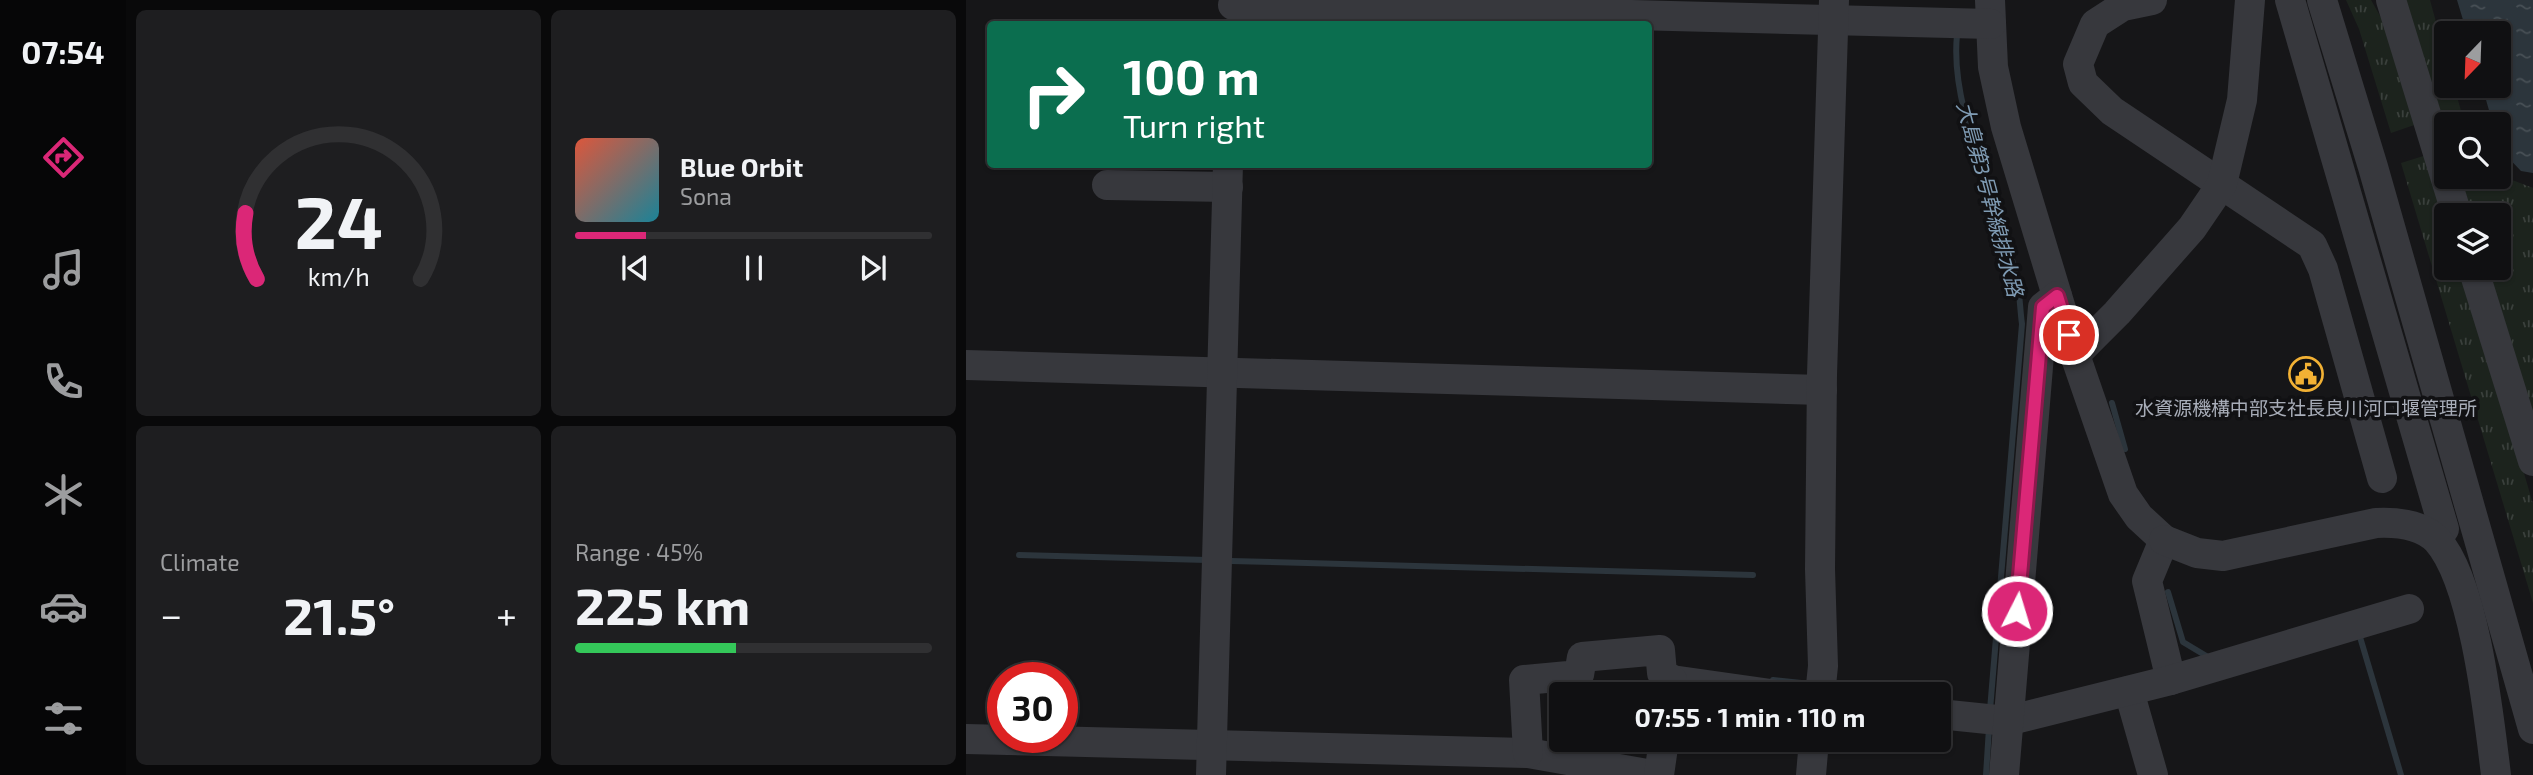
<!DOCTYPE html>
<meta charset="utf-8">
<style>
body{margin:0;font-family:"Exo 2","Noto Sans JP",sans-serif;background:#1e1e20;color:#f1f3f6;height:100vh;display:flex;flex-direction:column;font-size:26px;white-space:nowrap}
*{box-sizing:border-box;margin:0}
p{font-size:23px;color:#9c9d9f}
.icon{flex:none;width:38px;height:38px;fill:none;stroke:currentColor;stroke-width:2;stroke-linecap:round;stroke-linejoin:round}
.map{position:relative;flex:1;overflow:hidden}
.panel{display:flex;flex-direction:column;gap:10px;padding:10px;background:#09090a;width:840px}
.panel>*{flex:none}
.guide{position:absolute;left:21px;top:21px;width:665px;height:147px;border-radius:7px;box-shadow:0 2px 5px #0004,0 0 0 2px #303032;background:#0b6e4f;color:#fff;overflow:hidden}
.needle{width:46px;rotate:203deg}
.controls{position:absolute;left:1468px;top:21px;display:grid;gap:14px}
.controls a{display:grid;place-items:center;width:77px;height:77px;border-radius:7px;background:#101012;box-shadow:0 2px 5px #0004,0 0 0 2px #303032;font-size:35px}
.speed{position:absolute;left:21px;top:662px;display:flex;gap:14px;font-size:35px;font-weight:700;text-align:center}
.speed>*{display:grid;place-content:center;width:91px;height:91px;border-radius:50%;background:#101012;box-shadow:0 2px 5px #0004,0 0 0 2px #303032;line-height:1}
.speed .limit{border:10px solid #d22;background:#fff;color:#111}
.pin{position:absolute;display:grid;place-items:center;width:60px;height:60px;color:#fff;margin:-30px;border:4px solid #fff;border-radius:50%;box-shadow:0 2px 7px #0007}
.me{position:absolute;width:77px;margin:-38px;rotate:5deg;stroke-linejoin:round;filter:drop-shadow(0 0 5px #0008)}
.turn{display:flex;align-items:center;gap:24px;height:147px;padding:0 21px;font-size:32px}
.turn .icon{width:91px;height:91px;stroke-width:2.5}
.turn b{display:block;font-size:49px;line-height:60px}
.big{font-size:52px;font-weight:700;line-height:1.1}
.panel .tile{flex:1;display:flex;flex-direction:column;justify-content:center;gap:10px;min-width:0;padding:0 24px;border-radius:10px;background:#1e1e20}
.panel .dial{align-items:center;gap:0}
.dial svg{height:182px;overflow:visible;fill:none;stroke:#303032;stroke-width:7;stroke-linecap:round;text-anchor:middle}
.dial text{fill:#f1f3f6;stroke:none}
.song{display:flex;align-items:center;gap:21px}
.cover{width:84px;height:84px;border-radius:10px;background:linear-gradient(135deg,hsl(10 70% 55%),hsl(190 70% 35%))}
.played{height:7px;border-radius:4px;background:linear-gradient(90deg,#db2777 20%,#303032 20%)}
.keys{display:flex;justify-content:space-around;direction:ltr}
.heat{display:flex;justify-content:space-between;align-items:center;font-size:38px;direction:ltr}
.charge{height:10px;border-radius:5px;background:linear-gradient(90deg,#34c759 45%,#303032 0)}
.panel .tiles{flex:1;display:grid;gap:10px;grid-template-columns:repeat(2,1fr)}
.trip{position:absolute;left:583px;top:682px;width:402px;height:70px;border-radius:7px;background:#101012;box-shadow:0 2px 5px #0004,0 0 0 2px #303032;font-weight:700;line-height:70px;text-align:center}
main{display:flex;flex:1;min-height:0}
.tab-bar{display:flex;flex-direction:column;width:126px;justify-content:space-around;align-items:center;background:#060607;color:#9c9d9f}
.tab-bar .icon{width:49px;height:49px}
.tab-bar .selected{color:#db2777}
.tab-bar b{font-size:32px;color:#f1f3f6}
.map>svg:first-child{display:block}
</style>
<main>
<nav class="tab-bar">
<b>07:54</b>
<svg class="icon selected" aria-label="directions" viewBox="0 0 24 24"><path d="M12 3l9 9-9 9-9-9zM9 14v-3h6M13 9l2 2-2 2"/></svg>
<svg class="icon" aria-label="music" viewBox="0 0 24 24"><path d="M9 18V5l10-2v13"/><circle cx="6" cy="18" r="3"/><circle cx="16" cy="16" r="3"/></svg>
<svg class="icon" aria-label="phone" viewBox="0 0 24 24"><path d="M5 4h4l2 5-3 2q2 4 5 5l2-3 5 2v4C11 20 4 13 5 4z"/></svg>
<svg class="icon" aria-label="climate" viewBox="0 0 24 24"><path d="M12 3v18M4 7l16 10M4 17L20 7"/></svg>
<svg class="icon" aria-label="car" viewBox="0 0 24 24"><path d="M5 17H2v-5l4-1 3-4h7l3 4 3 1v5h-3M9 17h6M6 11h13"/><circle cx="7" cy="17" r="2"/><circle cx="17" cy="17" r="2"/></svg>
<svg class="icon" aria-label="filters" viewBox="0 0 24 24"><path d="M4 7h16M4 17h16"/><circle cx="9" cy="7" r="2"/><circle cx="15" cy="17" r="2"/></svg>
</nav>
<section class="panel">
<div class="tiles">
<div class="tile dial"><svg viewBox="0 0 100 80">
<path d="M14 69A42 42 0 1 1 86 69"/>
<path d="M14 69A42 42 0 0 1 9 40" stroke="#db2777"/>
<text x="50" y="56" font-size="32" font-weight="700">24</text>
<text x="50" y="72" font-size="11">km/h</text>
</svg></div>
<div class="tile">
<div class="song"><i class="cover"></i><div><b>Blue Orbit</b><p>Sona</p></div></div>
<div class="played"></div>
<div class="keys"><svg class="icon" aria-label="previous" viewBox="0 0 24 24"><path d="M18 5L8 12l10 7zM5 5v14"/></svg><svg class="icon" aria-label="pause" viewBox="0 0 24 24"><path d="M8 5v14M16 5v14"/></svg><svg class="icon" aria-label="next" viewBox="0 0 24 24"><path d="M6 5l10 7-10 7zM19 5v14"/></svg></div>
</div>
<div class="tile"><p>Climate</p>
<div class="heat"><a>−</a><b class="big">21.5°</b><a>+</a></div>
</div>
<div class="tile"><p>Range · 45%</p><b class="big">225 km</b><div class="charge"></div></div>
</div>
</section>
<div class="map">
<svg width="1567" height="775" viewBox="0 0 1567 775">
<defs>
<pattern id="grass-tufts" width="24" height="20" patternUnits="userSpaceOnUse" patternTransform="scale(1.75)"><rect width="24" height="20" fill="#1c231d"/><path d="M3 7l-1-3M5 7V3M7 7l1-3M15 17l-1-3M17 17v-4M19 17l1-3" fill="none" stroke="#3a403c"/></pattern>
<pattern id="water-ripples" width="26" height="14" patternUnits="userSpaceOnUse" patternTransform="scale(1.75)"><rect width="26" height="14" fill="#2c353c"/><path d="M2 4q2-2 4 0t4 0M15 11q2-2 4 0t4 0" fill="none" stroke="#485056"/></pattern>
</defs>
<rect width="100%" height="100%" fill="#161618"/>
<g fill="url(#grass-tufts)">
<polygon points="1380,0 1405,0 1426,37 1454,123 1425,133 1393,29"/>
<polygon points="1432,0 1464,0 1480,59 1480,86 1488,86 1495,111 1469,117"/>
<polygon points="1464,154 1480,215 1480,268 1498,268 1567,504 1567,603 1435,163"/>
<polygon points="1533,167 1541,178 1567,188 1567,430 1513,268 1533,268 1533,215 1497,215 1486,177 1533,177"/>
</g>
<polygon fill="url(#water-ripples)" points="1491,0 1567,0 1567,173 1555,171 1534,149 1533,124 1527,124 1516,86 1533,86 1533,33 1501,33"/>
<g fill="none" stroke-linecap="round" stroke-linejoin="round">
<g stroke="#2c353c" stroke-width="6">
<path d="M991 35C983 114 1036 204 1051 281 1054 295 1054 310 1056 324L1024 710"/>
<polyline points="1146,403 1159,449"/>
<polyline points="53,555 241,560"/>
<polyline points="265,561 787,575"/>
<polyline points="1202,592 1217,642 1242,657"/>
<polyline points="1394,637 1435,775"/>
<polyline points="807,680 845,684"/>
<polyline points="1020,775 1023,728"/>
</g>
<g stroke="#37383d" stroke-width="30">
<polyline points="1024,0 1027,67 1040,127 1109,355 1157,494 1173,517 1198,540 1181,581 1205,680"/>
<polyline points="1186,0 1157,6 1129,24 1112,64 1117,83 1146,111 1346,245 1357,269 1416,478"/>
<polyline points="1324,0 1478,529"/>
<polyline points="1356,0 1407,167 1567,729"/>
<polyline points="1425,0 1491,215"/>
<polyline points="267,5 1025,24"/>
<polyline points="141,185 262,187"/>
<polyline points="1507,268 1567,461"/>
<polyline points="1109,355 1151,313 1226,228 1256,184 1276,100 1284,0"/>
<polyline points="0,365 856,390"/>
<path d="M1198 540 1231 553 1257 556 1410 523C1431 522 1455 524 1471 540 1509 582 1523 718 1530 775"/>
<polyline points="1163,691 1187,775"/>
<polyline points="704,695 706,680 812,695"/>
<polyline points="854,695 857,666 854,569 856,375 868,0"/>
<polyline points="973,714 1041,721 1205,680 1443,609"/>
<polyline points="0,739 562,753 687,775"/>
<polyline points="562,753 558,680 613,675 616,657 694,650 696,673 706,680"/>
<polyline points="245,775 262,164"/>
<polyline points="693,775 698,740"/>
<polyline points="845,775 848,740"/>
<polyline points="1038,775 1077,307 1091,296"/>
</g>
</g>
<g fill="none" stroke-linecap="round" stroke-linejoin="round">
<g stroke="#8e194d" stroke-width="18">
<polyline id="route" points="1051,611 1077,307 1091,296 1103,335"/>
</g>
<use href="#route" stroke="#db2777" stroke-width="12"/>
</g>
<defs>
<g id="civic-ring" transform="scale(1.75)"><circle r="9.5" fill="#111113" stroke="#f2b134" stroke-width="1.5"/><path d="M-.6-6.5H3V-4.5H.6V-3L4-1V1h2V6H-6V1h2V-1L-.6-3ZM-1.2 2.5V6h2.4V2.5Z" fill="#f2b134"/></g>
</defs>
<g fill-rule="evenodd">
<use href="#civic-ring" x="1340" y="374"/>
</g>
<g text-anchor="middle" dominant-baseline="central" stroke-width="7" stroke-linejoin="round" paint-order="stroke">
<g font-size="19" fill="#a8adb8" stroke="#111113">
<text x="1340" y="407">水資源機構中部支社長良川河口堰管理所</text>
</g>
<g font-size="21" font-style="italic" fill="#7f9bb3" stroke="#111113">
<text transform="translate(1025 199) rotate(75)">大島第3号幹線排水路</text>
</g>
</g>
</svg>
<div class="controls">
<a><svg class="needle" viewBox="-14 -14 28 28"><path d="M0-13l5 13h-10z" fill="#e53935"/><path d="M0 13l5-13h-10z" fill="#9c9d9f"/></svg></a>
<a><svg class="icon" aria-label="search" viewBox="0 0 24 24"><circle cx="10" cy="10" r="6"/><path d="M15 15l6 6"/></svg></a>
<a><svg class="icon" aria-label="layers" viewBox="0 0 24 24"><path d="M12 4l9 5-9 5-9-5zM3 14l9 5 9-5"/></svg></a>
</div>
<div class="speed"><div class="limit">30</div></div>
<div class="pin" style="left:1103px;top:335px;background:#d93025"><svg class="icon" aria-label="arrive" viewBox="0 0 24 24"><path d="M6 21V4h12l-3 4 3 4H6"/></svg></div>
<svg class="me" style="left:1051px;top:611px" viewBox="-20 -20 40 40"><circle r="17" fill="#db2777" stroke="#fff" stroke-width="3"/><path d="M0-11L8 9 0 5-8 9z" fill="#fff"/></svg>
<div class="trip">07:55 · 1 min · 110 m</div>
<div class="guide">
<div class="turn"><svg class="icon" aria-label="right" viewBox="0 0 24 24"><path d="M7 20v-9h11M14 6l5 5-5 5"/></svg><div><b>100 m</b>Turn right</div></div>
</div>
</div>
</main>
